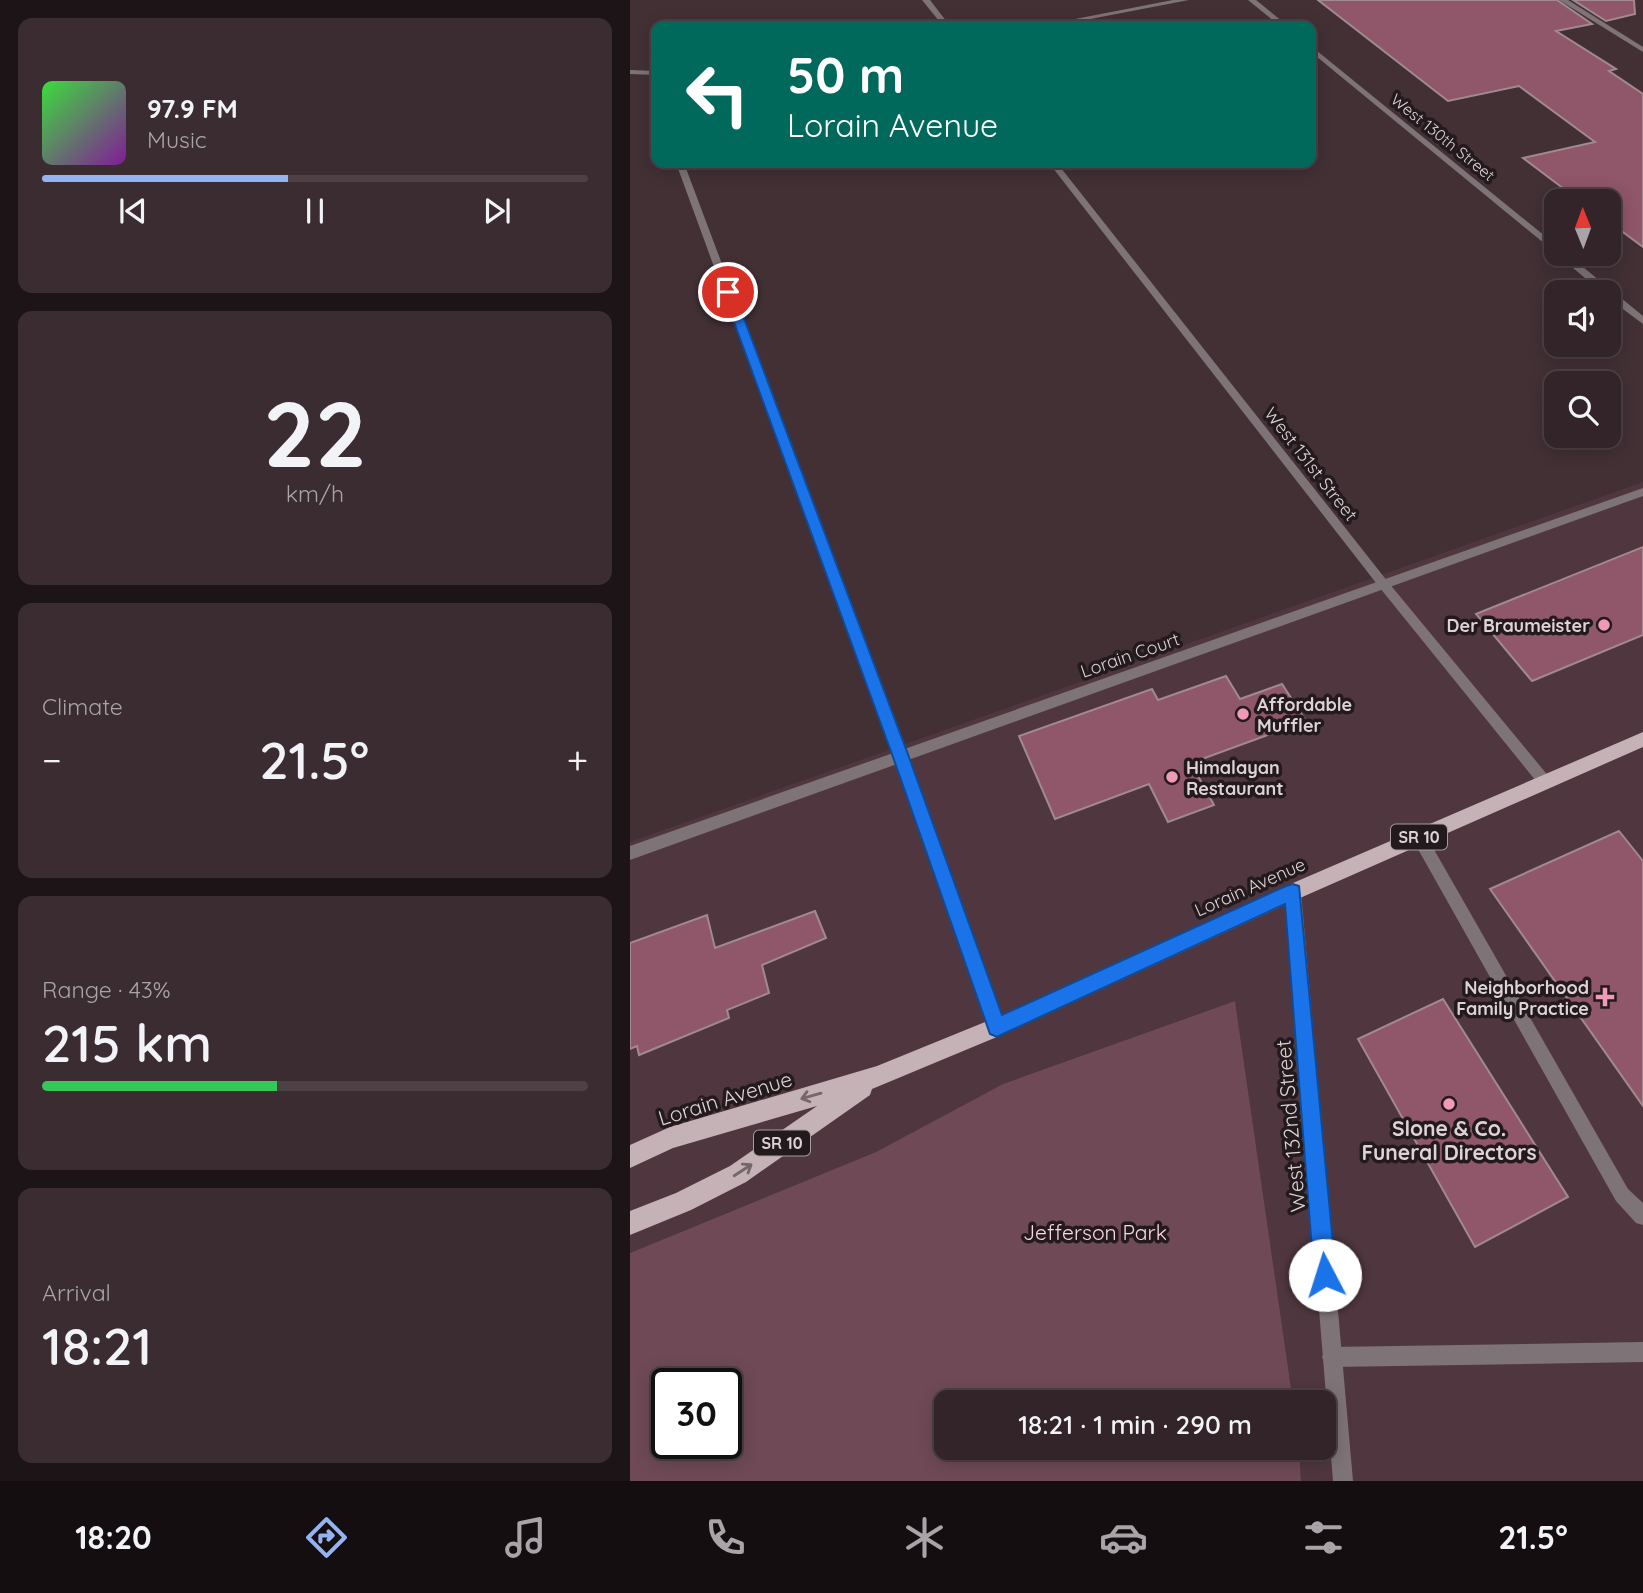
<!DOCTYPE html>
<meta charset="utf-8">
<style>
body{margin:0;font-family:Quicksand,sans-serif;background:#3a2c30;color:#f1f3f6;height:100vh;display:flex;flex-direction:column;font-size:26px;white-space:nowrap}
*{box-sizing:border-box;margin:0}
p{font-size:23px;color:#a8a4a8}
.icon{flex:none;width:38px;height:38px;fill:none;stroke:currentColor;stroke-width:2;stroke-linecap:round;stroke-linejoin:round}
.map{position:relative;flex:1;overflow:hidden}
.details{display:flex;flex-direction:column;gap:18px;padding:18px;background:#1c1416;width:630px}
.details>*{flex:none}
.guide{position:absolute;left:21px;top:21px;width:665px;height:147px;border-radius:14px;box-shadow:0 4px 18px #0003,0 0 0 2px #4d4145;background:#00695c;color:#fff;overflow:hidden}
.needle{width:46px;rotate:359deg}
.buttons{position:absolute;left:914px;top:189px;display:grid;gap:14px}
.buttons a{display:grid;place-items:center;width:77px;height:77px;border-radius:14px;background:#322428;box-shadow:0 4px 18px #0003,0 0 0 2px #4d4145;font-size:35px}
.speed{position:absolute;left:21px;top:1368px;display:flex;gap:14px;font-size:35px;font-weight:700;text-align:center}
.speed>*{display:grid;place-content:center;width:91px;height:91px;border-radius:50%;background:#322428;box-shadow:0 4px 18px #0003,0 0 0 2px #4d4145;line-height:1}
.speed .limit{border:4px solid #111;border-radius:10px;background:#fff;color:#111}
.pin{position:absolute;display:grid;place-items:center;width:60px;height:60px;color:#fff;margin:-30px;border:4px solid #fff;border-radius:50%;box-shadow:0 2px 7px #0007}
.me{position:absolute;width:77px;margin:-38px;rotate:355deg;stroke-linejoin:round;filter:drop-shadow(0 0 5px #0008)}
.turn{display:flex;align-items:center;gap:24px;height:147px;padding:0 21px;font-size:32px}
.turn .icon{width:91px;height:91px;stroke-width:2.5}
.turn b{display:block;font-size:49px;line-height:60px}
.big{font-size:52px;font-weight:600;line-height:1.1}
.details .tile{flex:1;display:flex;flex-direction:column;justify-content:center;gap:10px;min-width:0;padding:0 24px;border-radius:14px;background:#3a2c30}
.details .dial{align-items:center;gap:0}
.dial b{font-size:91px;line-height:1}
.song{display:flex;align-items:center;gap:21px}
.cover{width:84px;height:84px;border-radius:10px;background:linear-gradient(135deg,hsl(120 70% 55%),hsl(290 70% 35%))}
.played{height:7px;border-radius:4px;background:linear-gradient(90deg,#95b2f1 45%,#4d4145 45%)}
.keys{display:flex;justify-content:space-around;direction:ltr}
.heat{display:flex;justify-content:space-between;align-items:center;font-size:38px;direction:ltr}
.charge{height:10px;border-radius:5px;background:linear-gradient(90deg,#34c759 43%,#4d4145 0)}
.trip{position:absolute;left:304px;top:1390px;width:402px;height:70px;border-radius:14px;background:#322428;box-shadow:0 4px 18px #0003,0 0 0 2px #4d4145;font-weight:600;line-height:70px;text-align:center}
.tab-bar{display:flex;height:112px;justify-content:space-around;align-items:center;background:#140e10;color:#a8a4a8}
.tab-bar .icon{width:49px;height:49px}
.tab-bar .selected{color:#95b2f1}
.tab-bar b{font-size:32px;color:#f1f3f6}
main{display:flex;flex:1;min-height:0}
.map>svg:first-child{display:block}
</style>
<main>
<section class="details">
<div class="tile">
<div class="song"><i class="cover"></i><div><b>97.9 FM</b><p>Music</p></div></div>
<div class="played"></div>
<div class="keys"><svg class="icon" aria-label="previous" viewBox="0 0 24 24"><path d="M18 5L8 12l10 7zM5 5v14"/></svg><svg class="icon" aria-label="pause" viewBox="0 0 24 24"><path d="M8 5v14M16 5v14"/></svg><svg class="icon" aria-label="next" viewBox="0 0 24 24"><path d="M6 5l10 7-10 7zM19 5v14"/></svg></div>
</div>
<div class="tile dial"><b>22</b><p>km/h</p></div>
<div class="tile"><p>Climate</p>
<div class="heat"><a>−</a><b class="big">21.5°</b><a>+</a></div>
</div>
<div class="tile"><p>Range · 43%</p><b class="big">215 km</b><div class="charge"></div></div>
<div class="tile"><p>Arrival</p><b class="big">18:21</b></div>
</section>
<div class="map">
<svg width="1013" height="1481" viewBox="0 0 1013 1481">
<rect width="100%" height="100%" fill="#423035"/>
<polygon fill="#50373f" points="1013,482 1013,1481 671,1481 669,1447 695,1447 695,1402 663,1402 605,1001 373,1084 246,1152 0,1253 0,842"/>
<path fill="#6f4a56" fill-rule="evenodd" d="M605 1001 663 1402H317V1447H669L671 1481H0V1253L246 1152 373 1084ZM37 1384H96V1444H37Z"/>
<g fill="#905669" stroke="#a08a90" stroke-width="2">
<polygon points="688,0 927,0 962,24 926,31 986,69 979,71 1013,94 1013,247 978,221 978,201 950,201 893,158 965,142 889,86 818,101"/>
<polygon points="943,0 1004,0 1005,14 976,21"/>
<polygon points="1013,547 1013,635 902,681 846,614"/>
<polygon points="596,676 610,699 652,684 676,721 561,763 584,805 538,822 519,784 425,819 389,736 522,689 528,700"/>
<polygon points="989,831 1013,861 1013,1106 860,889"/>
<polygon points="185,911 196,938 132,965 139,993 97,1010 99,1018 9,1055 7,1046 0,1049 0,943 77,915 85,948"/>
<polygon points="813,999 938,1197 845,1247 728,1039"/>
</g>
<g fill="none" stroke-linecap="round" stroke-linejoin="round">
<g fill="#7e7477" fill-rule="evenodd">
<polygon points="1013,488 1013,496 0,860 0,846"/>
<polygon points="789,830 794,832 998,1189 1013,1203 1013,1225 1006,1223 986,1201 784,842 782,837 784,832"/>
<polygon points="1013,1342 1013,1362 702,1367 695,1364 692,1357 695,1350 702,1347"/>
</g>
<g fill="#7e7477" fill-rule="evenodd">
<polygon points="292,0 300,0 320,26 313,26"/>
<polygon points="543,0 559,0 424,26 409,26"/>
<polygon points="618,0 626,0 658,26 650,26"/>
<polygon points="929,0 938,0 1013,47 1013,52"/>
<polygon points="681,46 926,245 926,253 681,52"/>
<polygon points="0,70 26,71 26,75 0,74"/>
<polygon points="46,163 54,163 277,756 375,1027 373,1033 367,1035 361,1033 359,1027 263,756"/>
<polygon points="419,163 427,163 758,582 920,778 922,782 920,786 915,788 910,786 750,588"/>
<polygon points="926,254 937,254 1013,316 1013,324 978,298 978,292 972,292"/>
<polygon points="663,885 668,887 671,892 723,1481 703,1481 655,892 658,887"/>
</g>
<polygon fill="#c5b2b7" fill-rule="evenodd" points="1013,732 1013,747 670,898 374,1034 242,1089 240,1095 116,1182 61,1210 0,1235 0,1211 46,1193 100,1166 187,1106 43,1148 0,1168 0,1145 40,1127 247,1066 360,1020 656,886"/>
</g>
<defs><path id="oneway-shaft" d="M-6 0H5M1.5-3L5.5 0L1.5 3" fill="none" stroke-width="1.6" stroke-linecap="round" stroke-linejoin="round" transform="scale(1.75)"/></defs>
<g stroke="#74666a">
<use href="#oneway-shaft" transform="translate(181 1096) rotate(164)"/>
<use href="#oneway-shaft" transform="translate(113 1170) rotate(-33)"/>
</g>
<polygon fill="#1a73e8" stroke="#114b97" stroke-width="2" points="98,289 104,292 279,757 372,1015 656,886 663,884 669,886 706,1275 703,1282 695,1286 688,1282 684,1275 655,904 373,1034 367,1037 360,1034 263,757 93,292"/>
<g fill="#f09ab6" stroke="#231a1d" stroke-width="2.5">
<circle cx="974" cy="625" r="7"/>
<circle cx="613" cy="714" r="7"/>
<circle cx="542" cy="777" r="7"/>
<path d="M971.5 986.5h7v7h7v7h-7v7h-7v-7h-7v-7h7z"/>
<circle cx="819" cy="1104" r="7"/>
</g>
<g text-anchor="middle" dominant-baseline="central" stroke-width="7" stroke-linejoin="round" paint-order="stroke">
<g font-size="16" fill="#ded2d6" stroke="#231a1d">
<text transform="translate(813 137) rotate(39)">West 130th Street</text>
</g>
<g fill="#231a1d" stroke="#a69b9e" stroke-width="2">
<rect x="761" y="824.5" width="56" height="25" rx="5"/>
<rect x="124" y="1130.5" width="56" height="25" rx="5"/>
</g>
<g font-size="16" font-weight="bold" fill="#ded2d6">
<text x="789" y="837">SR 10</text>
<text x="152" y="1143">SR 10</text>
</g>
<g font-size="18" fill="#ded2d6" stroke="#231a1d">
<text transform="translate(681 464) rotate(52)">West 131st Street</text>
<text transform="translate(500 655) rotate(-19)">Lorain Court</text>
<text transform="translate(620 887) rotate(-24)">Lorain Avenue</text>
</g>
<g font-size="18" font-weight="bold" fill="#ded2d6" stroke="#231a1d" text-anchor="end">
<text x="960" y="625">Der Braumeister</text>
<text x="627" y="704" text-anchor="start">Affordable<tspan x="627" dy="21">Muffler</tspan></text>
<text x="556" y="767" text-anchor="start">Himalayan<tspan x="556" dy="21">Restaurant</tspan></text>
<text x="959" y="987">Neighborhood<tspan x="959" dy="21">Family Practice</tspan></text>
</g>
<g font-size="21" fill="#ded2d6" stroke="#231a1d">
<text transform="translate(95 1098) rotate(-17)">Lorain Avenue</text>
<text transform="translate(660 1126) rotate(-95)">West 132nd Street</text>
</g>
<g font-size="21" font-weight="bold" fill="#ded2d6" stroke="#231a1d">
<text x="819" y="1128">Slone &amp; Co.<tspan x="819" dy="24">Funeral Directors</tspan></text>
</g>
<g font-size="21" fill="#fcd6e1" stroke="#231a1d">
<text x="465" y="1232">Jefferson Park</text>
</g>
</g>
</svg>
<div class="buttons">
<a><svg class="needle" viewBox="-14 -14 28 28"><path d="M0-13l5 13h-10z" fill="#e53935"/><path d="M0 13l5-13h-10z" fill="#a8a4a8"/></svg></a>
<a><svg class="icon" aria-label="sound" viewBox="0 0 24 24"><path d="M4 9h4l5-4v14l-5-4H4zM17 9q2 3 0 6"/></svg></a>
<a><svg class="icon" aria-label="search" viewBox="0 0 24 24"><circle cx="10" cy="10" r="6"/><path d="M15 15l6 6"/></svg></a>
</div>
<div class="speed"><div class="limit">30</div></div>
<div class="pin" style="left:98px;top:292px;background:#d93025"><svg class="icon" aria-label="arrive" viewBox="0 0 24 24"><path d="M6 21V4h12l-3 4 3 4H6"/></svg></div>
<svg class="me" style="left:695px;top:1275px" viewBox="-20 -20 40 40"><circle r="19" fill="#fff"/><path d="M0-13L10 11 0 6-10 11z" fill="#1a73e8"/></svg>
<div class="trip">18:21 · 1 min · 290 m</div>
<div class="guide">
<div class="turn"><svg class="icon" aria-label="left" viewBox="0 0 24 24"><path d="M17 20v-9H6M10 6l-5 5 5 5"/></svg><div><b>50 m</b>Lorain Avenue</div></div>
</div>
</div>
</main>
<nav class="tab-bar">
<b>18:20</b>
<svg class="icon selected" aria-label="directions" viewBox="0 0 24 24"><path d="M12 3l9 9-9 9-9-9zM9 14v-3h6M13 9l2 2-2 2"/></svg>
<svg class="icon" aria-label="music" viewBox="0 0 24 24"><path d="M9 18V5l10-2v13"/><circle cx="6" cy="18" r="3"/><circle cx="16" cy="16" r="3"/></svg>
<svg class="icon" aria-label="phone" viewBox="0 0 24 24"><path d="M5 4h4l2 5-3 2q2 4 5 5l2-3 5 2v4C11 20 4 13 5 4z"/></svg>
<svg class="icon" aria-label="climate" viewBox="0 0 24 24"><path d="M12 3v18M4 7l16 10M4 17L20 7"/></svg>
<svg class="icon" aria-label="car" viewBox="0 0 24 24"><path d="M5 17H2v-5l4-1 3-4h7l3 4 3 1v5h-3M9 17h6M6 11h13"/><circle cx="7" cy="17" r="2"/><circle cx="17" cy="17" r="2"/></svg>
<svg class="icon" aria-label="filters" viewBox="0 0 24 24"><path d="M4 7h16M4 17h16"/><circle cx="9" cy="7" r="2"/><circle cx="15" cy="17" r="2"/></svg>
<b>21.5°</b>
</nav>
